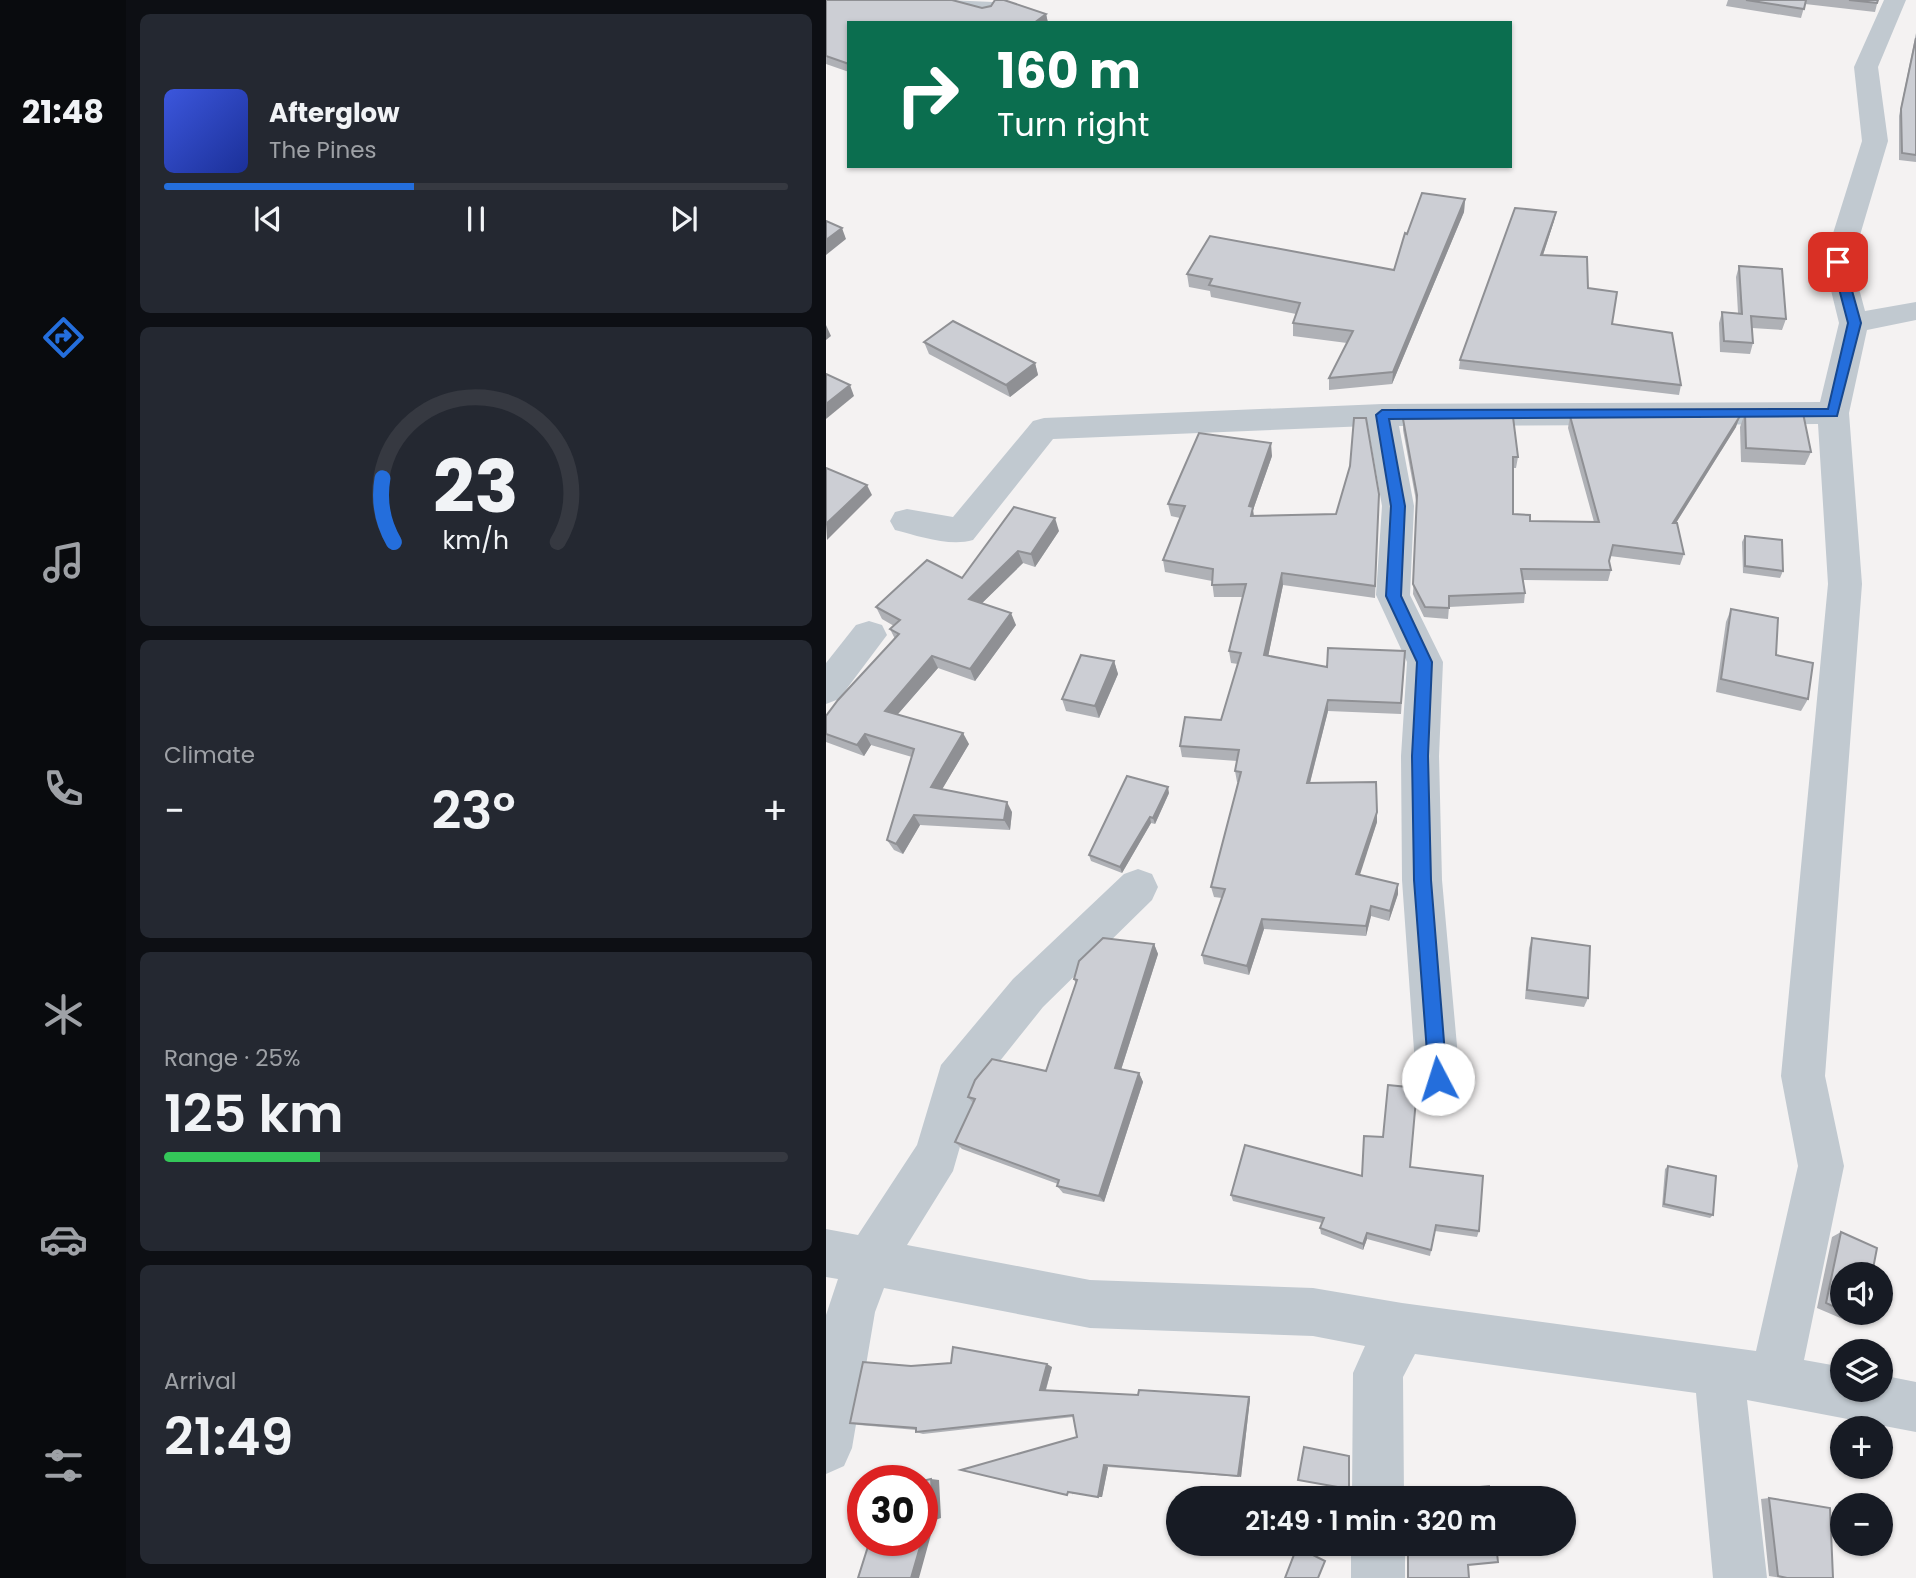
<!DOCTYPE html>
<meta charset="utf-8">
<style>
body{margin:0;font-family:Poppins,sans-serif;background:#242831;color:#f1f3f6;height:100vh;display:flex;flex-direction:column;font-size:26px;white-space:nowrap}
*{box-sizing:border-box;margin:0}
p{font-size:23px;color:#9ea1a6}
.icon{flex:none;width:38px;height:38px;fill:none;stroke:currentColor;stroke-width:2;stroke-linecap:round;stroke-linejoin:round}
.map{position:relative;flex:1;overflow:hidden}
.panel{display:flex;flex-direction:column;gap:14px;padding:14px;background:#0d0f14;width:700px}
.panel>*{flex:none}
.top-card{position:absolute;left:21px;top:21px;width:665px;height:147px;border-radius:0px;box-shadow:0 2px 5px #0004;background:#0b6e4f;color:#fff;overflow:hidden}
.controls{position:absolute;left:1004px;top:1262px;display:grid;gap:14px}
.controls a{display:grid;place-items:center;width:63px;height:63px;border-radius:50%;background:#171b24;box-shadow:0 2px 5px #0004;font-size:35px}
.speed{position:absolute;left:21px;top:1465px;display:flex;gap:14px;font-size:35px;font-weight:700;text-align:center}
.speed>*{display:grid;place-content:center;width:91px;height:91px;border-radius:50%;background:#171b24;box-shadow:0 2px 5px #0004;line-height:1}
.speed .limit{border:10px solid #d22;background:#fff;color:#111}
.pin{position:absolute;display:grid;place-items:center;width:60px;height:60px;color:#fff;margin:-30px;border-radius:14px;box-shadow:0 4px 10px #0006}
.me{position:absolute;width:77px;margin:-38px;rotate:355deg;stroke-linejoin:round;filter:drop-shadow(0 0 5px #0008)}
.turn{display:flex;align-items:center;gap:24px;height:147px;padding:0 35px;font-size:32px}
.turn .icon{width:91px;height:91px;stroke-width:2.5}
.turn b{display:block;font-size:49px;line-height:60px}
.big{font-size:52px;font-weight:600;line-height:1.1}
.panel .widget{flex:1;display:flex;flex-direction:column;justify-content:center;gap:10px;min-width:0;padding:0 24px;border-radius:10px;background:#242831}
.panel .dial{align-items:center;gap:0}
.dial svg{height:182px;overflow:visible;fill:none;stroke:#363941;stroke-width:7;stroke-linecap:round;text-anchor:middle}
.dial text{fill:#f1f3f6;stroke:none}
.song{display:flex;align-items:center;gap:21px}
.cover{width:84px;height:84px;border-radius:10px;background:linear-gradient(135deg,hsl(230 70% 55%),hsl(230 70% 35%))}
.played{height:7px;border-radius:4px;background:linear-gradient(90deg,#246edc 40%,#363941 40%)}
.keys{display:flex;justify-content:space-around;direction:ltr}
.heat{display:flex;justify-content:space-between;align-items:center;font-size:38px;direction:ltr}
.charge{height:10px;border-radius:5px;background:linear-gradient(90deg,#34c759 25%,#363941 0)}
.trip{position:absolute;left:340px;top:1486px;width:410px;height:70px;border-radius:35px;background:#171b24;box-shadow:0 2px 5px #0004;font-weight:600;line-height:70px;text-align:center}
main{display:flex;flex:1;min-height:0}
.tab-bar{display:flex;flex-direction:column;width:126px;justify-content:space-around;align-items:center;background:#090b0e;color:#9ea1a6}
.tab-bar .icon{width:49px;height:49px}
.tab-bar .current{color:#246edc}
.tab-bar b{font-size:32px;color:#f1f3f6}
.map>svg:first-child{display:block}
</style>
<main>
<nav class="tab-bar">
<b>21:48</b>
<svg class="icon current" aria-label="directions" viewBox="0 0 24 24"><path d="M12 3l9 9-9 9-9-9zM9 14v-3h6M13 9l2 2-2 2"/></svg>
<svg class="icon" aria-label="music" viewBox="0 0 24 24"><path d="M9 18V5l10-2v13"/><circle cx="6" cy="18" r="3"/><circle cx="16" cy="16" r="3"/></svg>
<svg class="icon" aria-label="phone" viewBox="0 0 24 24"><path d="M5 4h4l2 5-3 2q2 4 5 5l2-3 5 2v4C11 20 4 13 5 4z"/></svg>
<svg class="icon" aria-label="climate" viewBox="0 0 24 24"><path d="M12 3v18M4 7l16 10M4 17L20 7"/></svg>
<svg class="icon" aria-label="car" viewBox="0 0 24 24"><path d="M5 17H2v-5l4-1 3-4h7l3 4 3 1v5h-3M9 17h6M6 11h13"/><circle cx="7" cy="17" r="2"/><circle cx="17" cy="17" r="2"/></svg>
<svg class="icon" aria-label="filters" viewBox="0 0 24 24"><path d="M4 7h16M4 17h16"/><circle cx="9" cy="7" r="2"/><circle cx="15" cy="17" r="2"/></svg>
</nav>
<section class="panel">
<div class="widget">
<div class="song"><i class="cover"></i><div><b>Afterglow</b><p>The Pines</p></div></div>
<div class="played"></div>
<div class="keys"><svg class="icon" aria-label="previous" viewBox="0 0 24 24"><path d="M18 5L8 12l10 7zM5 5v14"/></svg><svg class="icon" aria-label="pause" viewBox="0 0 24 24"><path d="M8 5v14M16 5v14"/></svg><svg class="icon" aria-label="next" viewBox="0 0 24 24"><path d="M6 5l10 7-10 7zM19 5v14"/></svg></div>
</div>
<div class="widget dial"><svg viewBox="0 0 100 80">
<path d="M14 69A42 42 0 1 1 86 69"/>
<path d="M14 69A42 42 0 0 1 9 41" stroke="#246edc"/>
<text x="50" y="56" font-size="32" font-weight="700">23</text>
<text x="50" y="72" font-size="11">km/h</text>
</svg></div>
<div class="widget"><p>Climate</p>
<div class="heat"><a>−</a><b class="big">23°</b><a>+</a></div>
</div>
<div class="widget"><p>Range · 25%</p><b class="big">125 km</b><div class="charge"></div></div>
<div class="widget"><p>Arrival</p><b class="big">21:49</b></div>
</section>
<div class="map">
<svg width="1090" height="1578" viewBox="0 0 1090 1578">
<rect width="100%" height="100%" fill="#f4f2f2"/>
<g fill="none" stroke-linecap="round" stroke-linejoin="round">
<g fill="#c1c9d0" fill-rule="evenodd">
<polygon points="121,0 167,2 170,7 167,12 159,14 124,5"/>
<path d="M1058 0H1080L1052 67 1062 141 1026 262 1039 311 1090 302V320L1041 330 1023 413 1036 584 999 1076 1018 1166 978 1360 1017 1367V1390H1055V1375L1090 1382V1432L921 1400 941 1578H887L870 1393 589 1354 577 1377 578 1498H526L527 1373 539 1346 487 1336 264 1328 58 1288 49 1312 26 1448 18 1466 0 1474V1315L12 1279 0 1277V1229L32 1235 91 1145 115 1065 187 979 298 874 312 869 326 874 332 887 326 900 217 1007 150 1091 127 1171 81 1245 264 1280 487 1288 576 1303 930 1351 972 1166 955 1076 1002 584 992 424 573 426 588 506 584 595 617 662 613 756 616 880 634 1079 628 1094 612 1101 596 1094 590 1079 576 880 575 756 581 662 550 595 556 506 542 426 227 439 147 540C124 547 92 536 69 530L64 521 69 512 81 509 127 517 207 421 218 418 556 404 994 402 1013 323 998 262 1036 141 1028 67Z"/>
<polygon points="43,621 56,625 61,635 13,699 0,704 0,663 30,625"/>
<rect x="525" y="1544" width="54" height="34"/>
</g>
</g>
<g fill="#afb1b6">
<polygon points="0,0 220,14 222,23 23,23 23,72 0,64"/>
<polygon points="902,0 1052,0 1049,12 979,4 975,18 900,6"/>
<polygon points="1090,33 1090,162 1073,160 1073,116"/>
<polygon points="639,199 638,212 566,384 503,390 503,378 521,343 467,336 467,323 470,314 385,297 384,291 363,287 361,274 568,270 581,234"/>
<polygon points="730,212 728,221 717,255 762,288 786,324 855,385 853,395 633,369 634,360"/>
<polygon points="913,266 960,319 956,330 926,328 927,343 924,354 894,352 893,323 896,312 912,313 910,277"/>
<polygon points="98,342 209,363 212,375 184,397 103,354"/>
<polygon points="919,413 985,452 979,465 915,462 914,427"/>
<polygon points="744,416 910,427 850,523 858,554 854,565 784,556 783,561 785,570 782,581 697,580 699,593 698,603 623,607 622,619 598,617 587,594 591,506 577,430 577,419 692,457 690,468 687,468 687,514 704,521 768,522 742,428"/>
<polygon points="446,456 427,510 428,516 510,514 553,494 549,598 457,585 442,656 501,667 579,651 575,714 502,711 484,783 551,822 533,875 572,884 572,894 563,921 545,916 540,936 438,929 423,975 378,964 376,955 396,898 388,897 385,887 412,782 411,782 409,771 411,761 356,757 354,746 395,720 412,664 405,663 403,651 417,597 388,597 386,581 339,572 337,560 354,518 345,516 342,504"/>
<polygon points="233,531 209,567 197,563 156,603 190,625 149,681 112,668 72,714 143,744 116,789 186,812 184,830 94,825 77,854 68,850 61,840 86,757 45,745 38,756 0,742 0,716 69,639 64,629 68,626 56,619 50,607 136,578"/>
<polygon points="919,536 957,571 954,578 917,573 916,542"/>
<polygon points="905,609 950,655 982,699 975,711 890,692 900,622"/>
<polygon points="288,661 292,674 273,718 240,711 236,699"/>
<polygon points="343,793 329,824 325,823 296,873 265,861 263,855"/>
<polygon points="706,938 762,998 758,1007 699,999 703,948"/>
<polygon points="328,944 332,954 295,1070 313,1073 317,1082 278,1202 237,1193 231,1186 232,1184 136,1149 129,1142 147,1103 142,1097 220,1071 250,984 248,979"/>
<polygon points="842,1166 887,1215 884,1218 836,1207 839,1169"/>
<polygon points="584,1167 653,1231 651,1237 609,1231 604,1256 541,1239 537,1250 495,1234 494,1228 496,1223 407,1201 405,1195 536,1176"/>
<polygon points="1015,1232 1017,1274 1017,1312 1037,1312 1036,1319 1026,1323 991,1308 1006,1237"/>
<polygon points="85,1366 226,1367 220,1390 312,1395 423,1397 424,1399 415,1477 282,1467 276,1497 246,1493 246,1496 251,1437 247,1417 97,1434 90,1432 90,1430 33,1425 24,1423"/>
<polygon points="943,1498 1007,1578 956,1578 943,1576 935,1499"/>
</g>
<g fill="#8f9094">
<polygon points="220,14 222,23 208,23"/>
<polygon points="639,199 638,212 566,384 567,372"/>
<polygon points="730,212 728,221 714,264 715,255"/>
<polygon points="16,228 20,239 0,255 0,240"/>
<polygon points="0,325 5,336 0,340"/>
<polygon points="209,363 212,375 184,397 180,385"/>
<polygon points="24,385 28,396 0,419 0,404"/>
<polygon points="914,416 910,427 843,534 847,523"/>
<polygon points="445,443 446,456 427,510 428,519 424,519 423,506"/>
<polygon points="41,485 46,495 1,540 0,524"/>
<polygon points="229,518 233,531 209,567 205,554"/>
<polygon points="192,551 197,563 148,611 143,599"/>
<polygon points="456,573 457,585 440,667 438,655"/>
<polygon points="185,613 190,625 149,681 144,669"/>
<polygon points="106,656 112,668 65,722 59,711"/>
<polygon points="288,661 292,674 273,718 269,706"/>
<polygon points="502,700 502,711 481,794 481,783"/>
<polygon points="137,733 143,744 111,798 105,787"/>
<polygon points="39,734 45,745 38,756 31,745"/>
<polygon points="342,787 343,793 329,824 327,818"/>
<polygon points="181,802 186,812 184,830 178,820"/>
<polygon points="551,812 551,822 531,884 530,874"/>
<polygon points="88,815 94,825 77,854 70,844"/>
<polygon points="324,817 325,823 296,873 294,867"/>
<polygon points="572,884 572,894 563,921 564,911"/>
<polygon points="545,906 545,916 540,936 540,926"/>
<polygon points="436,919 438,929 423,975 421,966"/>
<polygon points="328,944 332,954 293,1076 289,1068"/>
<polygon points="313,1073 317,1082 278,1202 273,1196"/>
<polygon points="541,1233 541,1239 537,1250 537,1244"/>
<polygon points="221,1364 226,1367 219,1392 214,1390"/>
<polygon points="423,1397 424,1399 415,1477 412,1476"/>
<polygon points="278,1465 282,1467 276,1497 272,1497"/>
<polygon points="105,1479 113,1480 115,1518 109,1520 93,1578 85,1578 96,1540"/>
</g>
<g fill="#ccced4" stroke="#8f9094" stroke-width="2">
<polygon points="0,0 126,0 156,8 165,6 169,0 178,0 220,14 208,23 23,23 23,64 0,56"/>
<polygon points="920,0 980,0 978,9"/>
<polygon points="1023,0 1052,0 1051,3"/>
<polygon points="1090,38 1090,155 1076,153 1075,109"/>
<polygon points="596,193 639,199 567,372 503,378 527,331 467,323 474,303 383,285 386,279 361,274 384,236 568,270 579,233 581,234"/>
<polygon points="689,208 730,212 715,255 761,257 762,288 791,292 786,324 846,333 855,385 634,360"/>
<polygon points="0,221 16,228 0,240"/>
<polygon points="913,266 956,269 960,319 925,316 927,343 898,341 896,312 916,314"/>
<polygon points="127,321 209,363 180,385 98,342"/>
<polygon points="0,374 24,385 0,404"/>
<polygon points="919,413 977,413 985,452 920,448"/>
<polygon points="744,416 914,416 847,523 851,523 858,554 787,545 783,561 785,570 695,569 699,593 623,596 623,608 599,607 587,584 591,495 577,419 687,417 692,457 687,457 687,514 704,515 704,521 773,522"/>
<polygon points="528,418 540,418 553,494 549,586 456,573 438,655 501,667 502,648 579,651 575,703 502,700 481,783 550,782 551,812 530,874 572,884 564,911 545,906 540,926 436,919 421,966 376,955 399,889 385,887 415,772 409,771 413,750 354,746 359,717 395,720 415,653 403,651 420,584 386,585 387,569 337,560 359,506 342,504 373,433 445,443 423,506 427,507 425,516 510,514 524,466"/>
<polygon points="0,468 41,485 0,524"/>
<polygon points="188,507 229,518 205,554 192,551 143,599 185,613 144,669 106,656 59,711 137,733 105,787 181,802 178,820 88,815 70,844 61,840 88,749 39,734 31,745 0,734 0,716 12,700 73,634 64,629 74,620 50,607 101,560 136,578"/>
<polygon points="919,536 956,540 957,571 919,566"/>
<polygon points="905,609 952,618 950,655 987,663 982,699 895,679"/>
<polygon points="255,655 288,661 269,706 236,699"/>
<polygon points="301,776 342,787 327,818 324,817 294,867 263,855"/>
<polygon points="277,938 328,944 289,1068 313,1073 273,1196 231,1186 233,1180 129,1142 149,1099 142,1097 149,1080 166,1059 220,1071 251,980 248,979 253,961"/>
<polygon points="706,938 764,946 762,998 701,990"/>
<polygon points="562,1085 591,1088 584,1167 657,1176 653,1231 610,1225 605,1250 541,1233 537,1244 494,1228 498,1218 405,1195 419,1145 536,1176 538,1136 557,1137"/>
<polygon points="842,1166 890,1176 887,1215 838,1204"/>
<polygon points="1015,1232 1051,1248 1046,1274 1017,1274 1017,1311 1000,1303"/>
<polygon points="1021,1312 1037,1312 1036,1319"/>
<polygon points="127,1347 221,1364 214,1390 312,1395 313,1390 423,1397 412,1476 278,1465 272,1497 242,1492 241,1495 135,1470 251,1437 247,1415 90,1432 90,1428 24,1423 37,1362 85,1366 125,1363"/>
<polygon points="478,1447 523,1456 523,1489 472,1480"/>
<polygon points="105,1479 108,1518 101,1520 96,1537 96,1481"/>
<polygon points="663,1486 664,1498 579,1498 581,1494"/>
<polygon points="943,1498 1004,1508 1007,1578 961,1578 952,1576"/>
<polygon points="44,1540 96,1540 85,1578 32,1578"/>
<polygon points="582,1544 670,1544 672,1562 642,1565 643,1578 582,1578"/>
<polygon points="471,1547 499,1561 492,1578 459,1578"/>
</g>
<polygon fill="#246edc" stroke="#17488f" stroke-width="2" points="1012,258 1018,262 1035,323 1011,416 563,419 579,506 575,596 606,662 602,756 605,880 621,1079 619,1085 612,1088 606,1085 603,1079 588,880 586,756 591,662 560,596 565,506 550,415 556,410 1002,409 1022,323 1006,262"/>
</svg>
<div class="controls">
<a><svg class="icon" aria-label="sound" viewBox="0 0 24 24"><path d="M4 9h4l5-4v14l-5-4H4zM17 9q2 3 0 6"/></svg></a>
<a><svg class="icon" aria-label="layers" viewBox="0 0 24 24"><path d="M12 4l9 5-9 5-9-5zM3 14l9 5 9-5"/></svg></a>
<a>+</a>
<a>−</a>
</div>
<div class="speed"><div class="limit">30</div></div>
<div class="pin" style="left:1012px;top:262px;background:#d93025"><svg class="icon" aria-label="arrive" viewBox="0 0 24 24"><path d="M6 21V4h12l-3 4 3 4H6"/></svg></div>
<svg class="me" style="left:612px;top:1079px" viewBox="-20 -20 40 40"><circle r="19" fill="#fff"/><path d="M0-13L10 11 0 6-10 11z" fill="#246edc"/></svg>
<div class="trip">21:49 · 1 min · 320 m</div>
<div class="top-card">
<div class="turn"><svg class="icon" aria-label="right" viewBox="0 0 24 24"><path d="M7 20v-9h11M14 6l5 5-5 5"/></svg><div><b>160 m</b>Turn right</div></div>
</div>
</div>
</main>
